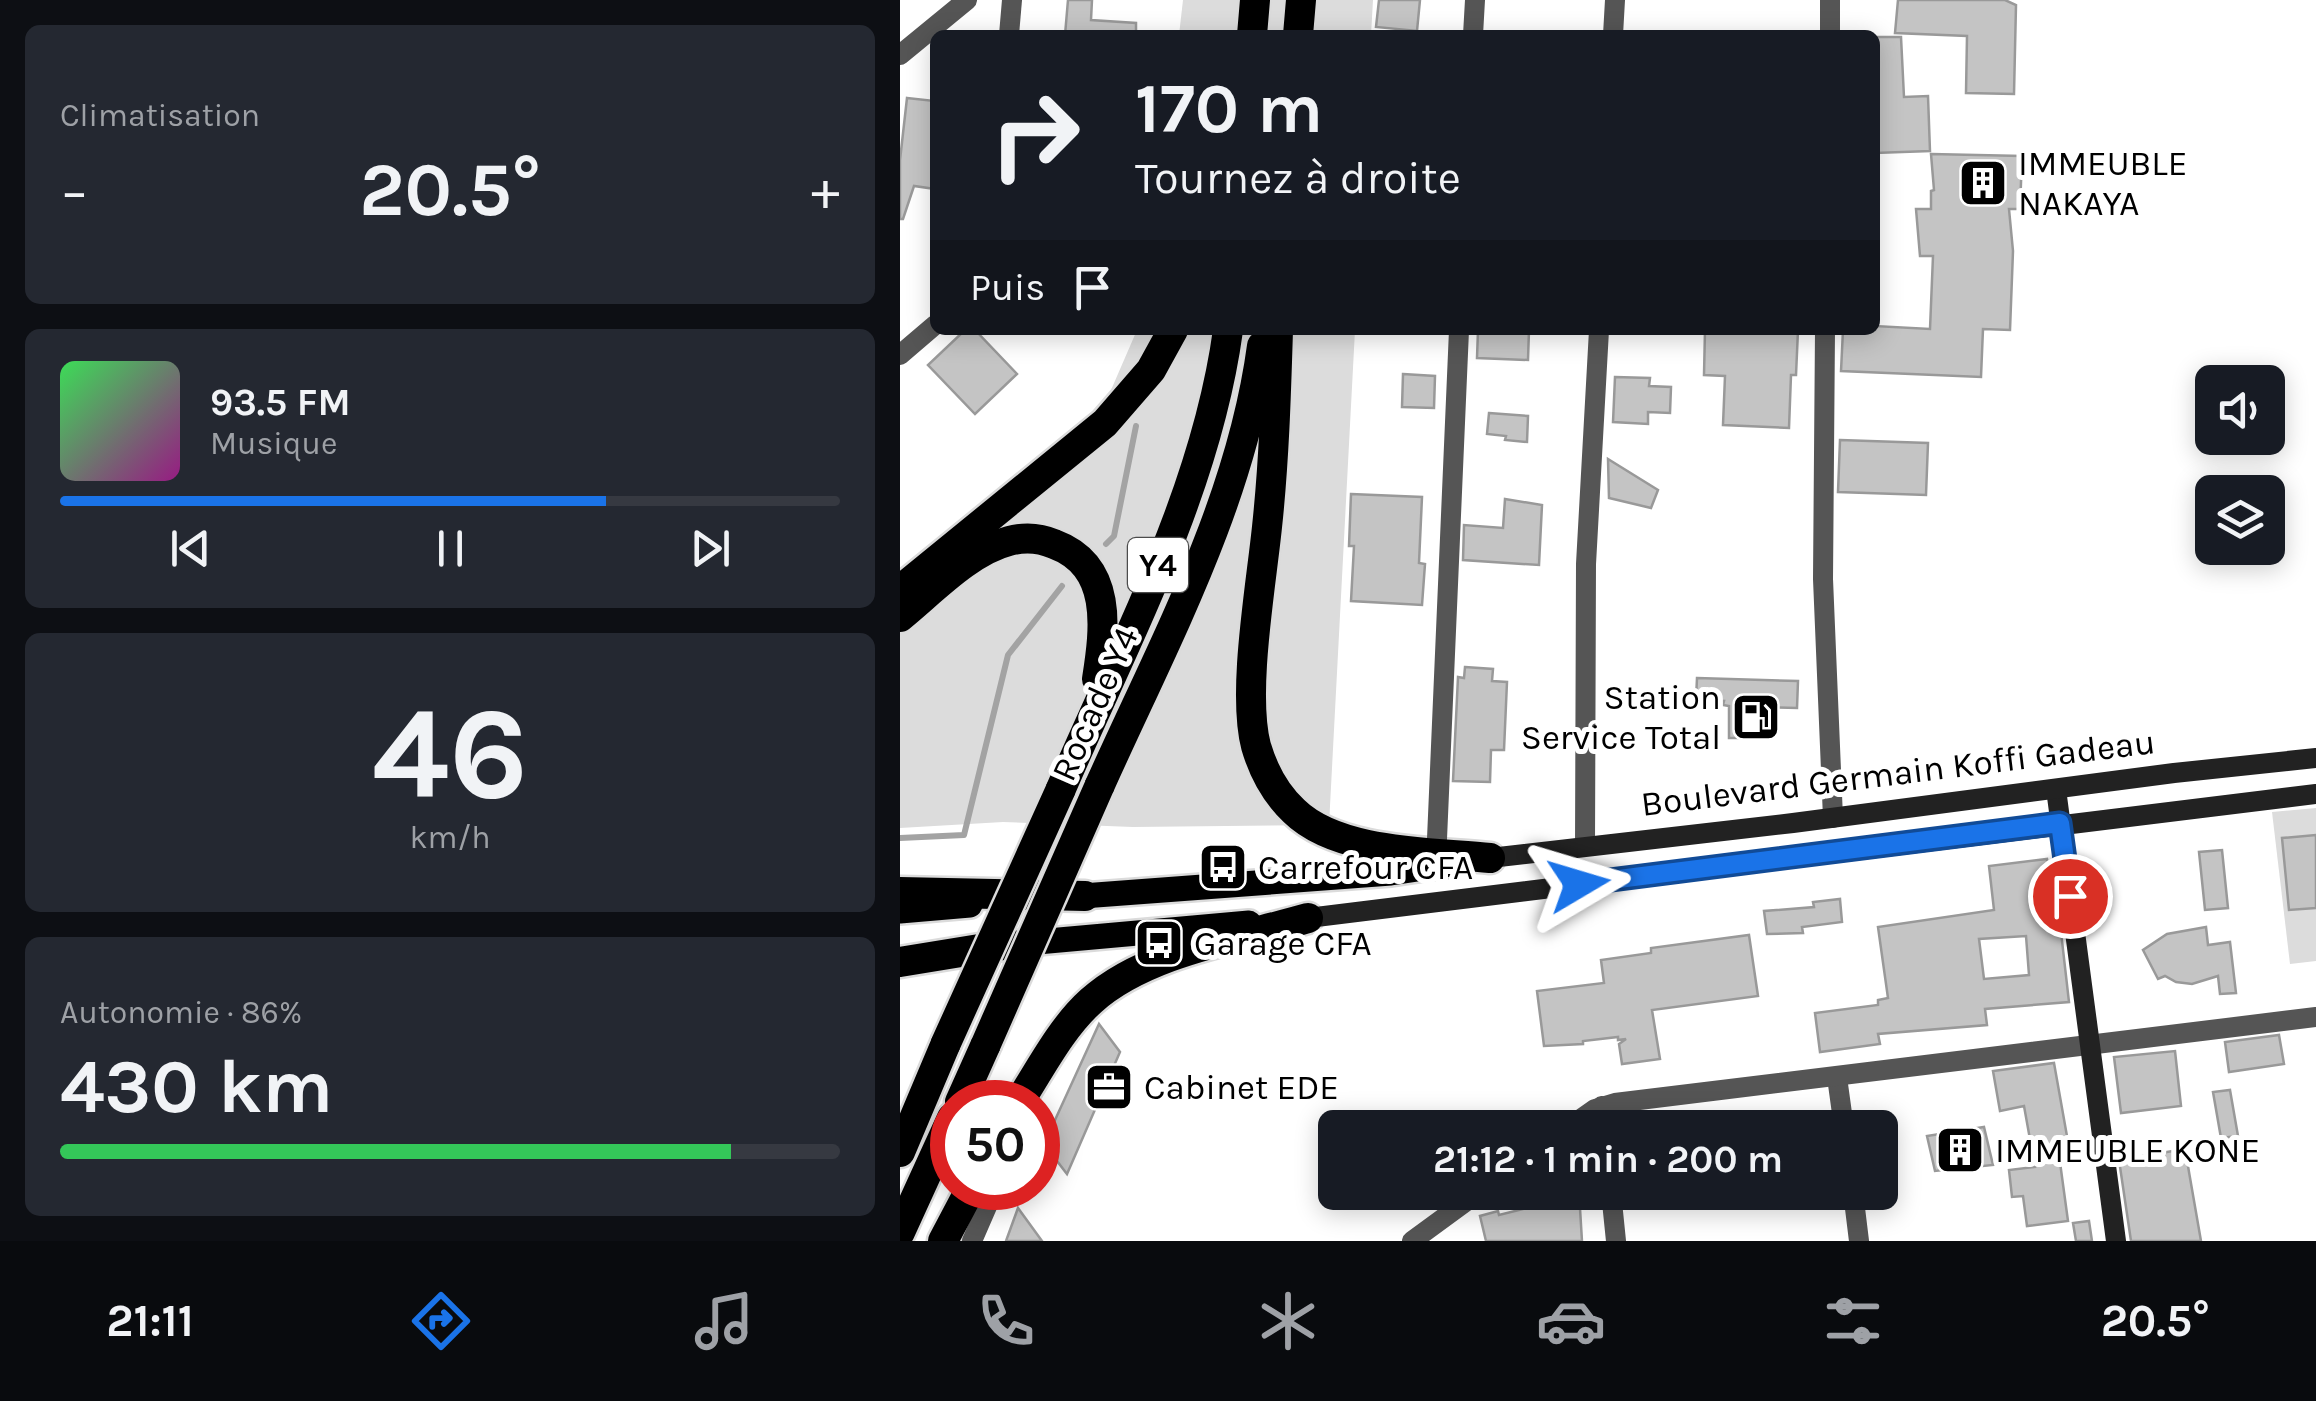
<!DOCTYPE html>
<html lang="fr">
<meta charset="utf-8">
<style>
body{margin:0;font-family:Karla,sans-serif;background:#242831;color:#f1f3f6;height:100vh;display:flex;flex-direction:column;font-size:38px;white-space:nowrap}
*{box-sizing:border-box;margin:0}
p{font-size:32px;color:#9ea1a6}
.icon{flex:none;width:55px;height:55px;fill:none;stroke:currentColor;stroke-width:2;stroke-linecap:round;stroke-linejoin:round}
.map{position:relative;flex:1;overflow:hidden}
.details{display:flex;flex-direction:column;gap:25px;padding:25px;background:#0d0f14;width:900px}
.details>*{flex:none}
.guide{position:absolute;left:30px;top:30px;width:950px;height:305px;border-radius:15px;box-shadow:0 5px 25px #0003;background:#171b24;color:#f1f3f6;overflow:hidden}
.fabs{position:absolute;left:1295px;top:365px;display:grid;gap:20px}
.fabs a{display:grid;place-items:center;width:90px;height:90px;border-radius:15px;background:#171b24;box-shadow:0 5px 25px #0003;font-size:50px}
.speed{position:absolute;left:30px;top:1080px;display:flex;gap:20px;font-size:50px;font-weight:700;text-align:center}
.speed>*{display:grid;place-content:center;width:130px;height:130px;border-radius:50%;background:#171b24;box-shadow:0 5px 25px #0003;line-height:1}
.speed .limit{border:15px solid #d22;background:#fff;color:#111}
.pin{position:absolute;display:grid;place-items:center;width:85px;height:85px;color:#fff;margin:-42px;border:5px solid #fff;border-radius:50%;box-shadow:0 2px 10px #0007}
.me{position:absolute;width:110px;margin:-55px;rotate:83deg;stroke-linejoin:round;filter:drop-shadow(0 0 8px #0008)}
.turn{display:flex;align-items:center;gap:35px;height:210px;padding:0 40px;font-size:45px}
.turn .icon{width:130px;height:130px;stroke-width:2.5}
.turn b{display:block;font-size:70px;line-height:85px}
.then{display:flex;align-items:center;height:95px;padding:0 40px;background:#0003;gap:20px;font-size:38px}
.big{font-size:75px;font-weight:700;line-height:1.1}
.details .widget{flex:1;display:flex;flex-direction:column;justify-content:center;gap:15px;min-width:0;padding:0 35px;border-radius:15px;background:#242831}
.details .dial{align-items:center;gap:0}
.dial b{font-size:130px;line-height:1}
.song{display:flex;align-items:center;gap:30px}
.cover{width:120px;height:120px;border-radius:15px;background:linear-gradient(135deg,hsl(130 70% 55%),hsl(310 70% 35%))}
.played{height:10px;border-radius:5px;background:linear-gradient(90deg,#1a73e8 70%,#363941 70%)}
.keys{display:flex;justify-content:space-around;direction:ltr}
.heat{display:flex;justify-content:space-between;align-items:center;font-size:55px;direction:ltr}
.charge{height:15px;border-radius:8px;background:linear-gradient(90deg,#34c759 86%,#363941 0)}
.trip{position:absolute;left:418px;top:1110px;width:580px;height:100px;border-radius:15px;background:#171b24;box-shadow:0 5px 25px #0003;font-weight:700;line-height:100px;text-align:center}
.menu{display:flex;height:160px;justify-content:space-around;align-items:center;background:#090b0e;color:#9ea1a6}
.menu .icon{width:70px;height:70px}
.menu .current{color:#1a73e8}
.menu b{font-size:45px;color:#f1f3f6}
main{display:flex;flex:1;min-height:0}
.map>svg:first-child{display:block}
</style>
<main>
<section class="details">
<div class="widget"><p>Climatisation</p>
<div class="heat"><a>−</a><b class="big">20.5°</b><a>+</a></div>
</div>
<div class="widget">
<div class="song"><i class="cover"></i><div><b>93.5 FM</b><p>Musique</p></div></div>
<div class="played"></div>
<div class="keys"><svg class="icon" aria-label="previous" viewBox="0 0 24 24"><path d="M18 5L8 12l10 7zM5 5v14"/></svg><svg class="icon" aria-label="pause" viewBox="0 0 24 24"><path d="M8 5v14M16 5v14"/></svg><svg class="icon" aria-label="next" viewBox="0 0 24 24"><path d="M6 5l10 7-10 7zM19 5v14"/></svg></div>
</div>
<div class="widget dial"><b>46</b><p>km/h</p></div>
<div class="widget"><p>Autonomie · 86%</p><b class="big">430 km</b><div class="charge"></div></div>
</section>
<div class="map">
<svg width="1416" height="1241" viewBox="0 0 1416 1241">
<rect width="100%" height="100%" fill="#fff"/>
<g fill="#dcdcdc">
<polygon points="283,0 473,0 471,35 279,35"/>
<polygon points="237,330 455,330 429,825 233,827 103,822 0,828 0,604 182,457"/>
<polygon points="1416,808 1416,961 1390,964 1372,812"/>
</g>
<g fill="none" stroke-linecap="round" stroke-linejoin="round">
<g stroke="#a3a3a3" stroke-width="6">
<polyline points="206,544 214,536 236,426"/>
<polyline points="0,838 64,835 108,655 162,586"/>
</g>
</g>
<g fill="#c4c4c4" stroke="#999" stroke-width="2.5" fill-rule="evenodd">
<polygon points="168,0 192,0 191,20 236,23 236,35 165,35"/>
<polygon points="479,0 520,0 517,31 476,27"/>
<polygon points="998,0 1105,0 1116,5 1114,94 1066,93 1067,36 995,33"/>
<polygon points="975,37 1001,37 1004,97 1028,96 1030,151 975,153"/>
<polygon points="7,98 35,101 35,189 14,186 3,219 0,219 0,160"/>
<polygon points="1031,154 1122,156 1120,209 1109,209 1113,251 1110,330 1083,329 1081,377 941,371 943,330 975,330 975,326 1030,329 1033,256 1020,256 1016,209 1031,209 1031,191 1034,190"/>
<polygon points="65,330 75,330 117,374 75,414 28,365"/>
<polygon points="578,330 629,330 628,360 577,358"/>
<polygon points="805,330 898,330 896,375 891,375 889,428 823,425 825,376 804,375"/>
<polygon points="503,374 535,376 534,408 502,407"/>
<polygon points="715,377 750,378 749,386 771,387 770,413 748,412 748,424 713,422"/>
<polygon points="589,413 628,416 627,442 605,440 606,436 587,434"/>
<polygon points="940,440 1028,443 1026,495 938,492"/>
<polygon points="708,459 758,490 751,508 709,498"/>
<polygon points="451,494 522,497 519,563 525,564 522,605 451,601 454,546 449,546"/>
<polygon points="605,499 642,505 639,565 563,560 564,525 603,528"/>
<polygon points="565,667 593,669 592,681 607,682 604,750 591,750 590,782 553,781 558,677 564,678"/>
<polygon points="797,678 898,681 897,708 861,707 860,738 829,738 829,706 823,705 824,701 796,700"/>
<polygon points="1416,835 1416,908 1389,910 1382,838"/>
<polygon points="1322,850 1328,908 1305,910 1299,852"/>
<path d="M1147 859 1152 898 1157 897 1169 1002 1085 1009 1087 1025 978 1034 980 1044 920 1052 915 1013 978 1005V1000L988 998 978 927 1094 910 1089 866ZM1126 936 1129 975 1084 979 1079 939Z"/>
<polygon points="940,899 942,922 902,927 903,933 867,934 864,911 914,907 913,902"/>
<polygon points="1306,927 1308,945 1330,942 1336,993 1320,994 1318,976 1292,984 1276,982 1265,976 1258,979 1243,950 1267,934"/>
<polygon points="849,935 858,996 752,1010 760,1059 722,1064 719,1044 726,1039 718,1040 718,1037 683,1041 683,1044 644,1046 637,991 704,983 701,960 751,953 751,948"/>
<polygon points="199,1024 220,1052 167,1174 144,1144"/>
<polygon points="1379,1035 1384,1064 1329,1072 1325,1042"/>
<polygon points="1275,1051 1281,1106 1221,1113 1214,1057"/>
<polygon points="1154,1063 1170,1153 1159,1155 1168,1221 1127,1226 1123,1196 1112,1197 1109,1170 1135,1167 1124,1106 1100,1111 1093,1071"/>
<polygon points="1330,1090 1338,1136 1321,1138 1313,1092"/>
<polygon points="1084,1127 1093,1165 1035,1171 1027,1136"/>
<polygon points="1285,1149 1301,1241 1231,1241 1219,1160"/>
<polygon points="654,1192 679,1192 682,1241 586,1241 580,1216 598,1211 599,1215 655,1201"/>
<polygon points="118,1208 142,1241 106,1241"/>
<polygon points="1189,1221 1192,1241 1176,1241 1173,1223"/>
</g>
<g fill="none" stroke-linecap="round" stroke-linejoin="round">
<g stroke="#dbdbdb" stroke-width="30">
<g id="primary">
<polyline points="169,897 491,873 558,863"/>
<polyline points="0,911 70,905"/>
<polyline points="115,944 349,923"/>
</g>
</g>
<g stroke="#dbdbdb" stroke-width="35">
<g id="highway">
<polyline points="352,35 355,0"/>
<polyline points="398,35 401,0"/>
<path d="M378 330C376 396 374 462 367 527 361 586 342 692 356 746 363 770 376 794 394 811 438 854 531 852 590 858"/>
<polyline points="0,590 205,423 251,370 273,330"/>
<path d="M0 617C31 592 69 551 109 541 124 537 140 538 154 544 213 566 205 628 197 679"/>
<path d="M199 787C263 644 341 503 362 346"/>
<path d="M160 791C224 642 306 492 328 330"/>
<polyline points="0,892 185,896"/>
<polyline points="0,962 110,944"/>
<polyline points="60,1102 86,1044"/>
<path d="M119 1102C141 1068 161 1028 191 1001 245 952 339 938 408 918"/>
<polyline points="0,1152 46,1043"/>
<polyline points="0,1232 52,1118"/>
<polyline points="43,1241 71,1188"/>
</g>
</g>
<g stroke="#555" stroke-width="20">
<polyline points="109,35 112,0"/>
<polyline points="573,35 575,0"/>
<polyline points="713,35 715,0"/>
<polyline points="930,35 930,0"/>
<polyline points="0,55 67,0"/>
<polyline points="925,330 923,579 933,818"/>
<polyline points="0,355 35,325"/>
<polyline points="685,846 686,564 699,330"/>
<polyline points="536,862 559,330"/>
<polyline points="937,1077 944,1128"/>
<polyline points="702,1106 704,1128"/>
<polyline points="668,1128 695,1109 715,1103 1416,1017"/>
<polyline points="711,1192 716,1241"/>
<polyline points="953,1192 959,1241"/>
<polyline points="72,1241 95,1188"/>
<polyline points="512,1241 579,1192"/>
</g>
<g stroke="#222" stroke-width="20">
<polyline points="1156,789 1216,1241"/>
<polyline points="590,858 893,823 1274,773 1416,758"/>
<polyline points="408,918 1416,794"/>
</g>
<use href="#primary" stroke="#000" stroke-width="25"/>
<use href="#highway" stroke="#000" stroke-width="30"/>
<g stroke="#dbdbdb" stroke-width="35" stroke-linecap="butt">
<g id="highway-bridge">
<polyline points="46,1043 160,791"/>
<polyline points="86,1044 199,787"/>
</g>
</g>
<use href="#highway-bridge" stroke="#000" stroke-width="30"/>
</g>
<g fill="none" stroke-linecap="round" stroke-linejoin="round">
<g stroke="#114b97" stroke-width="25">
<polyline id="route" points="679,884 1160,823 1170,896"/>
</g>
<use href="#route" stroke="#1a73e8" stroke-width="18"/>
</g>
<defs>
<g id="building-square" transform="scale(2.5)"><rect x="-9" y="-9" width="18" height="18" rx="4" fill="#000" stroke="#fff"/><path d="M-4-6H4V6H1V3H-1V6H-4ZM-2.5-4.3h1.7v1.8h-1.7ZM.8-4.3h1.7v1.8H.8ZM-2.5-1h1.7V.8h-1.7ZM.8-1h1.7V.8H.8Z" fill="#fff"/></g>
<g id="fuel-square" transform="scale(2.5)"><rect x="-9" y="-9" width="18" height="18" rx="4" fill="#000" stroke="#fff"/><path d="M-5.5-6h7V0h2V4h1.3V-2.5L3-4.5l.8-.8L6-3V5H2.5V1h-1V6h-7ZM-4.2-4.7v3.2H.2V-4.7Z" fill="#fff"/></g>
<g id="bus-square" transform="scale(2.5)"><rect x="-9" y="-9" width="18" height="18" rx="4" fill="#000" stroke="#fff"/><path d="M-5-6H5V4H4V6H2V4H-2V6H-4V4H-5ZM-3.5-4V0h7V-4ZM-3.5 1.2v1.5H-2V1.2ZM2 1.2v1.5H3.5V1.2Z" fill="#fff"/></g>
<g id="office-square" transform="scale(2.5)"><rect x="-9" y="-9" width="18" height="18" rx="4" fill="#000" stroke="#fff"/><path d="M-6-3h4V-5.5h4V-3h4V5H-6ZM-1-4.5V-3h2v-1.5ZM-6 0V1H6V0Z" fill="#fff"/></g>
</defs>
<g fill-rule="evenodd">
<use href="#building-square" x="1083" y="183"/>
<use href="#fuel-square" x="856" y="717"/>
<use href="#bus-square" x="323" y="867"/>
<use href="#bus-square" x="259" y="943"/>
<use href="#office-square" x="209" y="1087"/>
<use href="#building-square" x="1060" y="1150"/>
</g>
<g text-anchor="middle" dominant-baseline="central" stroke-width="10" stroke-linejoin="round" paint-order="stroke">
<rect fill="#fff" stroke="#4c4c4c" stroke-width="2.5" x="228" y="538" width="60" height="54" rx="8"/>
<g font-size="32" font-weight="bold" fill="#000">
<text x="258" y="565">Y4</text>
</g>
<g font-size="35" fill="#000" stroke="#fff" text-anchor="start">
<text x="1118" y="163">IMMEUBLE<tspan x="1118" dy="40">NAKAYA</tspan></text>
<text x="821" y="697" text-anchor="end">Station<tspan x="821" dy="40">Service Total</tspan></text>
<text x="358" y="867">Carrefour CFA</text>
<text x="294" y="943">Garage CFA</text>
<text x="244" y="1087">Cabinet EDE</text>
<text x="1095" y="1150">IMMEUBLE KONE</text>
</g>
<g font-size="35" fill="#000" stroke="#fff">
<text transform="translate(195 704) rotate(-66)">Rocade Y4</text>
<text transform="translate(998 773) rotate(-7)">Boulevard Germain Koffi Gadeau</text>
</g>
</g>
</svg>
<div class="fabs">
<a><svg class="icon" aria-label="sound" viewBox="0 0 24 24"><path d="M4 9h4l5-4v14l-5-4H4zM17 9q2 3 0 6"/></svg></a>
<a><svg class="icon" aria-label="layers" viewBox="0 0 24 24"><path d="M12 4l9 5-9 5-9-5zM3 14l9 5 9-5"/></svg></a>
</div>
<div class="speed"><div class="limit">50</div></div>
<div class="pin" style="left:1170px;top:896px;background:#d93025"><svg class="icon" aria-label="arrive" viewBox="0 0 24 24"><path d="M6 21V4h12l-3 4 3 4H6"/></svg></div>
<svg class="me" style="left:679px;top:884px" viewBox="-20 -20 40 40"><path d="M0-17L14 15 0 8-14 15z" fill="#1a73e8" stroke="#fff" stroke-width="4"/></svg>
<div class="trip">21:12 · 1 min · 200 m</div>
<div class="guide">
<div class="turn"><svg class="icon" aria-label="right" viewBox="0 0 24 24"><path d="M7 20v-9h11M14 6l5 5-5 5"/></svg><div><b>170 m</b>Tournez à droite</div></div>
<div class="then">Puis<svg class="icon" aria-label="arrive" viewBox="0 0 24 24"><path d="M6 21V4h12l-3 4 3 4H6"/></svg></div>
</div>
</div>
</main>
<nav class="menu">
<b>21:11</b>
<svg class="icon current" aria-label="directions" viewBox="0 0 24 24"><path d="M12 3l9 9-9 9-9-9zM9 14v-3h6M13 9l2 2-2 2"/></svg>
<svg class="icon" aria-label="music" viewBox="0 0 24 24"><path d="M9 18V5l10-2v13"/><circle cx="6" cy="18" r="3"/><circle cx="16" cy="16" r="3"/></svg>
<svg class="icon" aria-label="phone" viewBox="0 0 24 24"><path d="M5 4h4l2 5-3 2q2 4 5 5l2-3 5 2v4C11 20 4 13 5 4z"/></svg>
<svg class="icon" aria-label="climate" viewBox="0 0 24 24"><path d="M12 3v18M4 7l16 10M4 17L20 7"/></svg>
<svg class="icon" aria-label="car" viewBox="0 0 24 24"><path d="M5 17H2v-5l4-1 3-4h7l3 4 3 1v5h-3M9 17h6M6 11h13"/><circle cx="7" cy="17" r="2"/><circle cx="17" cy="17" r="2"/></svg>
<svg class="icon" aria-label="filters" viewBox="0 0 24 24"><path d="M4 7h16M4 17h16"/><circle cx="9" cy="7" r="2"/><circle cx="15" cy="17" r="2"/></svg>
<b>20.5°</b>
</nav>
